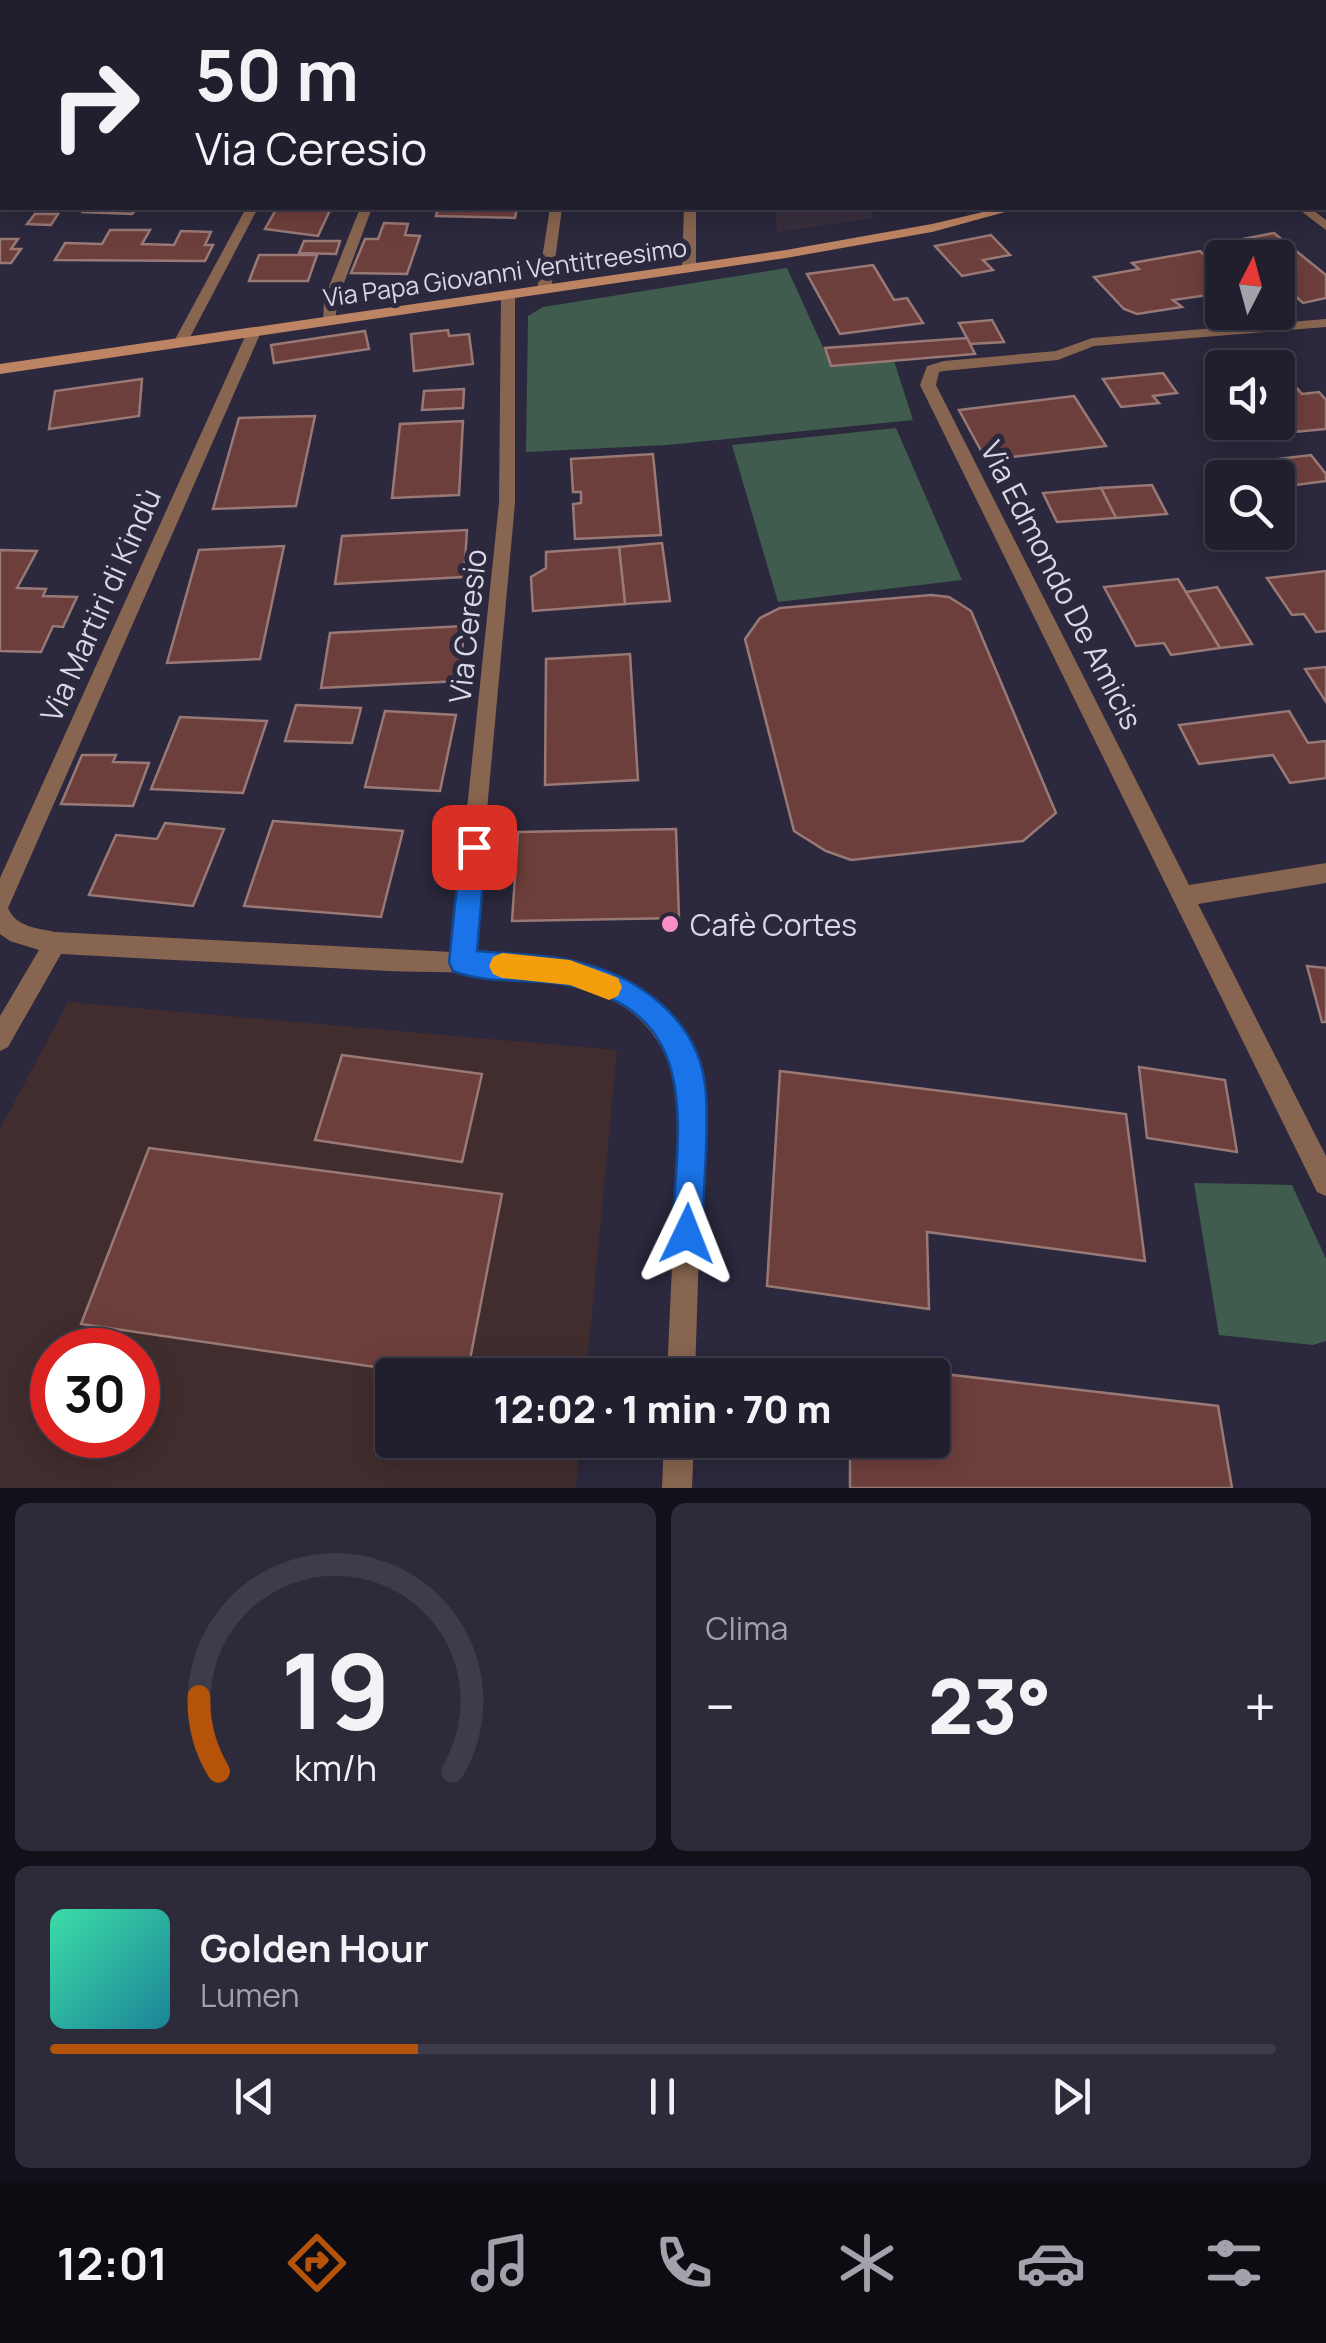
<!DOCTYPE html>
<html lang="it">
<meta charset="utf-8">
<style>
body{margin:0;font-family:Manrope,sans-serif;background:#2d2b3a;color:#f1f3f6;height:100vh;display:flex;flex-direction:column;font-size:38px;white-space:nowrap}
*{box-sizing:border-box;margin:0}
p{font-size:32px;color:#a2a2aa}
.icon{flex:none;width:55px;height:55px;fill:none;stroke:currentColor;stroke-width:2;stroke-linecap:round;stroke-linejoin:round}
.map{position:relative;height:1488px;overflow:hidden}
.side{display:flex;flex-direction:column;gap:15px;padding:15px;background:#121019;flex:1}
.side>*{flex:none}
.top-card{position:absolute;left:0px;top:0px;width:1328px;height:210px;box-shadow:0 5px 25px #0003,0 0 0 2px #3e3c4a;background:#211e2e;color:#f1f3f6;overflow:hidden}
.needle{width:65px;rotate:6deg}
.buttons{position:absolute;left:1205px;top:240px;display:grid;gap:20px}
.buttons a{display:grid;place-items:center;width:90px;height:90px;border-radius:10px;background:#211e2e;box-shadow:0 5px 25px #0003,0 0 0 2px #3e3c4a;font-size:50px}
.speed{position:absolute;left:30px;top:1328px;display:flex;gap:20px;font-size:50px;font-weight:700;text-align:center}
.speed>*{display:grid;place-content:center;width:130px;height:130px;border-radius:50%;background:#211e2e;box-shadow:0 5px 25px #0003,0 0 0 2px #3e3c4a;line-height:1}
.speed .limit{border:15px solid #d22;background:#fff;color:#111}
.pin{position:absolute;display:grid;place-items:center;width:85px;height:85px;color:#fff;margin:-42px;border-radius:20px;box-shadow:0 5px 15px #0006}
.me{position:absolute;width:110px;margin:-55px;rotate:2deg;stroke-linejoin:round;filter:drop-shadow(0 0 8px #0008)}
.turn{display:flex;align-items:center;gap:35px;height:210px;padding:0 30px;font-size:45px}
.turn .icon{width:130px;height:130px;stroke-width:2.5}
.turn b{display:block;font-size:70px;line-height:85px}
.big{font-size:75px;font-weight:800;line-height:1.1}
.side .tile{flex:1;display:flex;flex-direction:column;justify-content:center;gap:15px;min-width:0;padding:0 35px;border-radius:15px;background:#2d2b3a}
.side .dial{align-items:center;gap:0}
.dial svg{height:260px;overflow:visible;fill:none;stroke:#3e3c4a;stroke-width:7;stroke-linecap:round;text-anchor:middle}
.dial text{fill:#f1f3f6;stroke:none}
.song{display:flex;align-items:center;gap:30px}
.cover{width:120px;height:120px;border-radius:15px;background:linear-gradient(135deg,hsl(160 70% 55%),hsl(190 70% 35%))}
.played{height:10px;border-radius:5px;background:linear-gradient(90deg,#b45309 30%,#3e3c4a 30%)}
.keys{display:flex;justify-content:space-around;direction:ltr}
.heat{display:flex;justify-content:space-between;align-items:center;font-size:55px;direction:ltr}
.side .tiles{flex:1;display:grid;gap:15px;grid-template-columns:1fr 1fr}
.tile:last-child{grid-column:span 2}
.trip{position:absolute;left:375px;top:1358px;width:575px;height:100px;border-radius:10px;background:#211e2e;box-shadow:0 5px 25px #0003,0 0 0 2px #3e3c4a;font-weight:800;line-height:100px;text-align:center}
.menu{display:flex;height:160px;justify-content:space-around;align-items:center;background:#0d0c12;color:#a2a2aa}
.menu .icon{width:70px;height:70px}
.menu .active{color:#b45309}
.menu b{font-size:45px;color:#f1f3f6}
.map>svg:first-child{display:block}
</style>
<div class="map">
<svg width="1326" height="1488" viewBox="0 0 1326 1488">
<rect width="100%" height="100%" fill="#2c283d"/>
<polygon fill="#382f3e" points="775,208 872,208 874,218 777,232"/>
<path fill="#412d2d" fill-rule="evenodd" d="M68 1002 617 1050 586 1375H392V1440H580L576 1488H0V1129ZM52 1350H138V1435H52Z"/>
<g fill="#3f5c4e">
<polygon points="787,268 831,365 894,361 913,420 667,445 526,452 528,316 543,307"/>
<polygon points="896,428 962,580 778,602 732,445"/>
<polygon points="1194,1183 1292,1185 1326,1259 1326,1341 1313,1345 1219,1335"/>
</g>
<g fill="#6d3f3c" stroke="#987976" stroke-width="2.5">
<polygon points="86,208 137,208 132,214 83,212"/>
<polygon points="277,208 331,208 318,236 265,229"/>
<polygon points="438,208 517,208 515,218 436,216"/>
<polygon points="35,214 58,214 51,225 27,224"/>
<polygon points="384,223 408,224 405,235 420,236 407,274 351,273 365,239 378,239"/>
<polygon points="110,230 150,230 142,244 174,245 181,231 211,232 205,245 213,245 205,261 55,260 65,243 102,244"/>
<polygon points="1274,233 1326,275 1326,298 1303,303 1278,281 1278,258 1259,258 1238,240"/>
<polygon points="991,235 1010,255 983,260 993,270 962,276 935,246"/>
<polygon points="0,239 18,239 11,249 21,249 11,263 0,263"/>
<polygon points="304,241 340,241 336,254 299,253"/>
<polygon points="1200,251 1222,272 1222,293 1173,300 1182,307 1137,314 1124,309 1094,277 1139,269 1132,263"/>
<polygon points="259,255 317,255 308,281 249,281"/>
<polygon points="873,265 894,300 907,298 923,323 840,334 807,274"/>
<polygon points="992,320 1004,342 970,344 959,323"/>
<polygon points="448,330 449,336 469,334 473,364 414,371 411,334"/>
<polygon points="365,331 369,349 274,363 271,345"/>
<polygon points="967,338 975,354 831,366 825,348"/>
<polygon points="1163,373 1177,393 1153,396 1159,403 1121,407 1103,379"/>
<polygon points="142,379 139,416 49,429 55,391"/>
<polygon points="1291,381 1302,394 1319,392 1326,400 1326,429 1273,434 1264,422 1278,422 1278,382"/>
<polygon points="464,389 463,408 422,410 424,391"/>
<polygon points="1074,396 1106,446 986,460 959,410"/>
<polygon points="315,416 296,506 213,509 239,418"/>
<polygon points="463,421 459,495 392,498 400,424"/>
<polygon points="653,454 661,535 575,539 573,504 581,503 581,492 573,492 571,459"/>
<polygon points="1311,455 1326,474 1326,481 1281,487 1261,461"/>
<polygon points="1152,485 1167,514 1116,518 1101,488"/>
<polygon points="1101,488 1116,518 1057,522 1043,493"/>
<polygon points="467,530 464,577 335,584 342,536"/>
<polygon points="662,543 670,601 625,604 619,547"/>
<polygon points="284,546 260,659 167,663 199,550"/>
<polygon points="619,547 625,604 533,611 531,577 546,568 546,552"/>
<polygon points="0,550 37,551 17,588 46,589 43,596 77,597 63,627 53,626 41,652 0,651"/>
<polygon points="1326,571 1326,631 1316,632 1304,614 1292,615 1267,578"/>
<polygon points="1178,579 1186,592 1220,648 1171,655 1164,643 1136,646 1104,587"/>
<polygon points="1217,587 1252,644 1220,648 1186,592"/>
<polygon points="931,595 949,597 971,611 1056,813 1023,841 851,860 826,851 794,831 745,639 760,618 780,608"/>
<polygon points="464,626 460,681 321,688 330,633"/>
<polygon points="630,654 638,780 545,785 546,659"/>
<polygon points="1326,667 1326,702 1305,669"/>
<polygon points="296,705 361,708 352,743 285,741"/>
<polygon points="385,711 456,715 440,791 365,787"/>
<polygon points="1289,711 1308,743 1326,741 1326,778 1290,783 1273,755 1199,764 1179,725"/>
<polygon points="180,717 267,721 243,793 151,789"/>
<polygon points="82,755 116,755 113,762 149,763 133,806 61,804"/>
<polygon points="273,821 403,831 381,917 244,906"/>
<polygon points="165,823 224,829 193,906 89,895 116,835 157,839"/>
<polygon points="676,829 679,918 512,921 518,832"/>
<polygon points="1307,966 1326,968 1326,1022 1322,1022"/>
<polygon points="342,1055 482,1074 462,1162 315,1140"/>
<polygon points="1139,1067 1225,1080 1237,1152 1147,1138"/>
<polygon points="780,1071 1126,1114 1145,1261 927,1232 929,1309 767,1286"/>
<polygon points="149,1148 502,1194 467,1375 430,1375 81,1324"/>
<polygon points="850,1363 1218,1406 1232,1488 850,1488 850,1440 932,1440 932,1375 850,1375"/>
</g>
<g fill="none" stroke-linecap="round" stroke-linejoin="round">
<g fill="#886550" fill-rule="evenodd">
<rect x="686" y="0" width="10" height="2"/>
<rect x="0" y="34" width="2" height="6"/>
<polygon points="2,161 2,171 0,172 0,162"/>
<polygon points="246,208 258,208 187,343 185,346 175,346 173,343"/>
<polygon points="360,208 372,208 338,299 335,321 323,324 324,299"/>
<polygon points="550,208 562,208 551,290 544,294 537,290"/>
<polygon points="684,208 696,208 696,268 689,272 682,268"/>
<polygon points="1297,208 1310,208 1326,220 1326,230"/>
<path d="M508 290 515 294V503L474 953C543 957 628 962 673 1021 689 1042 696 1068 704 1092L695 1375H667L680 1092C668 1055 652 1021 615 1002 549 967 462 974 389 971 280 965 171 960 61 954L8 1047 0 1051V1016L39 950 10 941 0 934V878L247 332 254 328 261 332 8 908C16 927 37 928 55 932L452 952 499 503 501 294Z"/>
<polygon points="1326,319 1326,327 1094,346 1058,360 944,371 939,372 936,385 1189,885 1326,863 1326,883 1198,904 1326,1156 1326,1196 1317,1192 920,385 927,366 944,361 1056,351 1092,338"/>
<polygon points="664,1440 694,1440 692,1488 662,1488"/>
</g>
<g fill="#bd8463" fill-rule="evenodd">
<polygon points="1191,0 1201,0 1202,2 1192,2"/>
<rect x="1325" y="134" width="1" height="8"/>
<polygon points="1000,208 1020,208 932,232 786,258 0,374 0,364 786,250 932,224"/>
</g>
</g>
<path fill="#1a73e8" stroke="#114b97" stroke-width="2.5" d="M474 836 482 840 486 847 477 951C507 954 539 954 569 960 637 974 702 1019 706 1095 709 1140 703 1188 702 1234L697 1244 687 1249 676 1244 672 1234C677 1129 706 1011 567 985 531 978 488 985 453 971L449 962 461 847 465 840Z"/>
<polygon fill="#f59e0b" points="502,953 570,960 618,978 622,987 618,996 609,1000 570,985 502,978 493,974 489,966 493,957"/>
<circle fill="#fa8fc7" stroke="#2c283d" stroke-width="4" cx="670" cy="924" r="10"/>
<g text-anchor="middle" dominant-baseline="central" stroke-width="10" stroke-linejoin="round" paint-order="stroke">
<g font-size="25" fill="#d9d6e5" stroke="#2c283d">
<text transform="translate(505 272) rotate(-8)">Via Papa Giovanni Ventitreesimo</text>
</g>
<g font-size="30" fill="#d9d6e5" stroke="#2c283d">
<text transform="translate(1062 585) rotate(63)">Via Edmondo De Amicis</text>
<text transform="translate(100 605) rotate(-66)">Via Martiri di Kindù</text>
<text transform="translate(467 626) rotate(-84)">Via Ceresio</text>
</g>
<g font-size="30" fill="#d9d6e5" stroke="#2c283d" text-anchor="start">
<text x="690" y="924">Cafè Cortes</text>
</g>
</g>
</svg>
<div class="buttons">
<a><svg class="needle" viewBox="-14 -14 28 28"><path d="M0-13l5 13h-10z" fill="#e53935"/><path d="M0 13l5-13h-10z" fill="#a2a2aa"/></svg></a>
<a><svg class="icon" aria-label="sound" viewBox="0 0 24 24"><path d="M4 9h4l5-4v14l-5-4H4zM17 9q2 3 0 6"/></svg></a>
<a><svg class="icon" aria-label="search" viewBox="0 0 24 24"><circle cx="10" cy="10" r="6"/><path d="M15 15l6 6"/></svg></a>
</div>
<div class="speed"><div class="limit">30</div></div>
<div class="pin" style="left:474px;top:847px;background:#d93025"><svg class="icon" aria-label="arrive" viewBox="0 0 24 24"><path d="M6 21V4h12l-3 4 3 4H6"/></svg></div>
<svg class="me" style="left:687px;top:1234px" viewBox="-20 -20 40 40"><path d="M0-17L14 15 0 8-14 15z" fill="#1a73e8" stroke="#fff" stroke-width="4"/></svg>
<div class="trip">12:02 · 1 min · 70 m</div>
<div class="top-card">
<div class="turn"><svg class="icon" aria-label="right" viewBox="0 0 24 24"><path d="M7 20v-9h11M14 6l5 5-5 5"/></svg><div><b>50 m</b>Via Ceresio</div></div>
</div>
</div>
<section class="side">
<div class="tiles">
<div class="tile dial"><svg viewBox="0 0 100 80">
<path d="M14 69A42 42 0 1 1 86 69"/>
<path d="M14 69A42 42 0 0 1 8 46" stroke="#b45309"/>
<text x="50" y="56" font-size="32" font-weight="700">19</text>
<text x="50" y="72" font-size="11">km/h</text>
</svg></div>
<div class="tile"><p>Clima</p>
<div class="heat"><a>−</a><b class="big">23°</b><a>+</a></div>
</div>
<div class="tile">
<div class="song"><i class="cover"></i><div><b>Golden Hour</b><p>Lumen</p></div></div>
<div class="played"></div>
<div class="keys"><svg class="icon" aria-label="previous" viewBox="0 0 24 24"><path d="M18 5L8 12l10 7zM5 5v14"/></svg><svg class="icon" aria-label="pause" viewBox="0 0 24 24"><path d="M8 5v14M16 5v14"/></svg><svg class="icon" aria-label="next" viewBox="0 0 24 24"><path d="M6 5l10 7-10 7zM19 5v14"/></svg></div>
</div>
</div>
</section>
<nav class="menu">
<b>12:01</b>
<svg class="icon active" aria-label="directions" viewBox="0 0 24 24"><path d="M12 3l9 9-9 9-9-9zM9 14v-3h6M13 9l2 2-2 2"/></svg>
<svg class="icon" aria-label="music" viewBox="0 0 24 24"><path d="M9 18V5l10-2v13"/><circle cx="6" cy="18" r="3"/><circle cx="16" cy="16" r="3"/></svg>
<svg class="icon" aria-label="phone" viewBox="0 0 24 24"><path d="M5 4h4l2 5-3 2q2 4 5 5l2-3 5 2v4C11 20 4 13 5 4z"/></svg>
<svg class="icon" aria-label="climate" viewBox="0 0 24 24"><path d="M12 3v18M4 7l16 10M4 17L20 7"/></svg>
<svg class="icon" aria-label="car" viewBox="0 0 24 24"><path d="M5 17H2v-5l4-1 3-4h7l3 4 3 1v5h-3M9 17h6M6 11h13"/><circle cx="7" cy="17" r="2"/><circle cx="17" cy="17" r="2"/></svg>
<svg class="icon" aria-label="filters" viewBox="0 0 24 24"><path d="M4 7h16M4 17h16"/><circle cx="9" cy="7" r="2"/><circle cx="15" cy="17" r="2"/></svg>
</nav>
